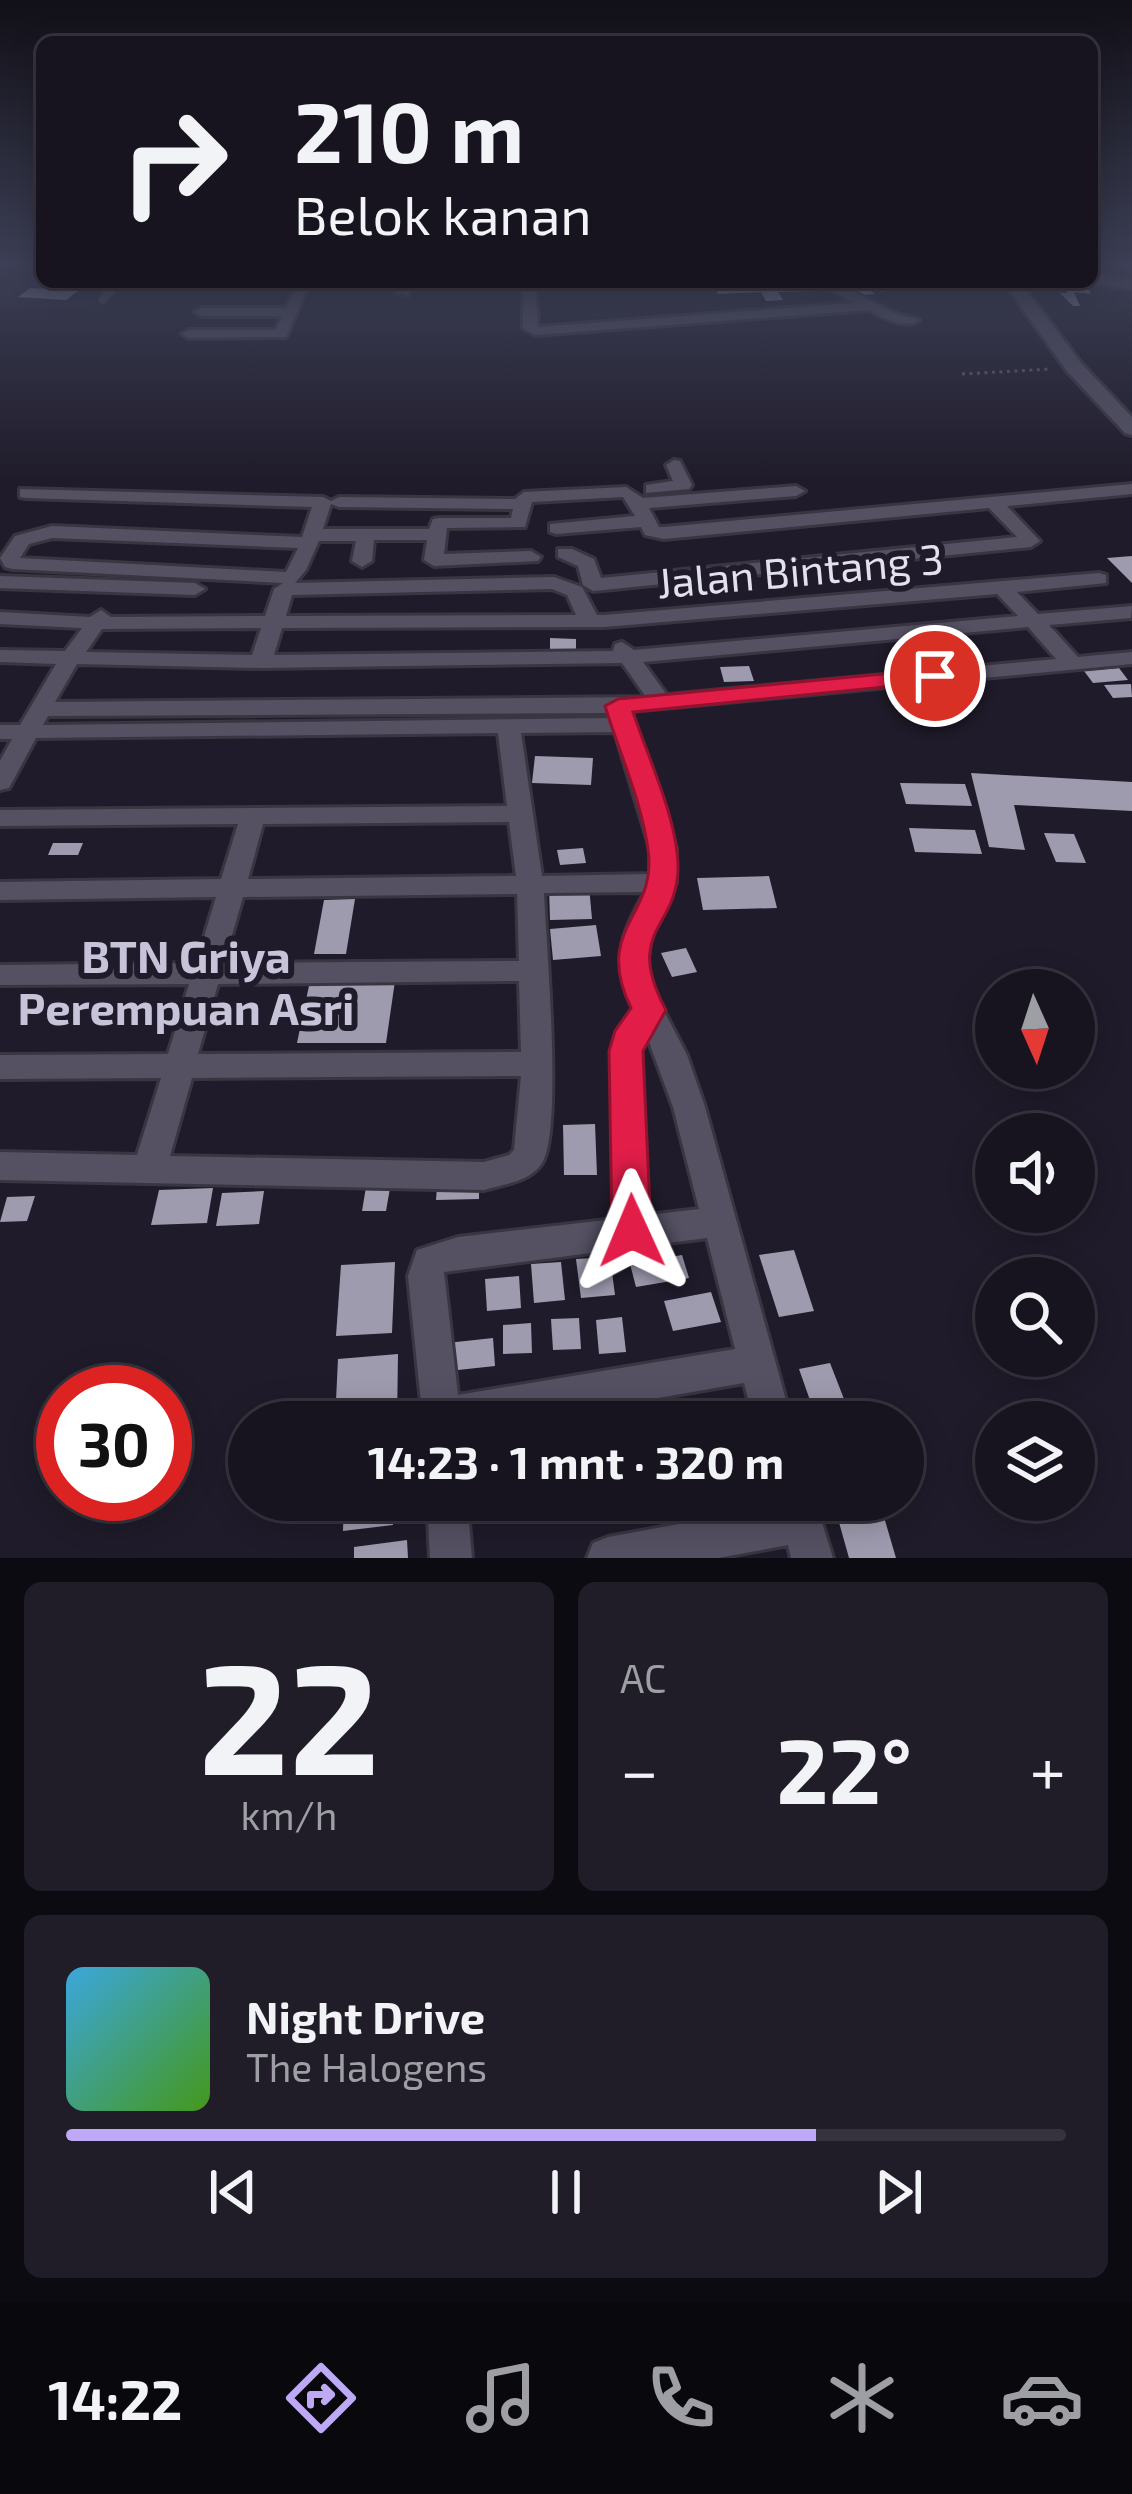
<!DOCTYPE html>
<html lang="id">
<meta charset="utf-8">
<style>
body{margin:0;font-family:"Exo 2",sans-serif;background:#201d29;color:#f1f3f6;height:100vh;display:flex;flex-direction:column;font-size:45px;white-space:nowrap}
*{box-sizing:border-box;margin:0}
p{font-size:39px;color:#9e9ea5}
.icon{flex:none;width:66px;height:66px;fill:none;stroke:currentColor;stroke-width:2;stroke-linecap:round;stroke-linejoin:round}
.map{position:relative;height:1558px;overflow:hidden}
.side{display:flex;flex-direction:column;gap:24px;padding:24px;background:#0d0b12;flex:1}
.side>*{flex:none}
.hud{position:absolute;left:36px;top:36px;width:1062px;height:252px;border-radius:18px;box-shadow:0 6px 30px #0003,0 0 0 3px #36333e;background:#171420;color:#f1f3f6;overflow:hidden}
.needle{width:78px;rotate:177deg}
.controls{position:absolute;left:975px;top:969px;display:grid;gap:24px}
.controls a{display:grid;place-items:center;width:120px;height:120px;border-radius:50%;background:#171420;box-shadow:0 6px 30px #0003,0 0 0 3px #36333e;font-size:60px}
.speed{position:absolute;left:36px;top:1365px;display:flex;gap:24px;font-size:60px;font-weight:700;text-align:center}
.speed>*{display:grid;place-content:center;width:156px;height:156px;border-radius:50%;background:#171420;box-shadow:0 6px 30px #0003,0 0 0 3px #36333e;line-height:1}
.speed .limit{border:18px solid #d22;background:#fff;color:#111}
.pin{position:absolute;display:grid;place-items:center;width:102px;height:102px;color:#fff;margin:-51px;border:6px solid #fff;border-radius:50%;box-shadow:0 3px 12px #0007}
.me{position:absolute;width:132px;margin:-66px;rotate:359deg;stroke-linejoin:round;filter:drop-shadow(0 0 9px #0008)}
.turn{display:flex;align-items:center;gap:42px;height:252px;padding:0 60px;font-size:54px}
.turn .icon{width:156px;height:156px;stroke-width:2.5}
.turn b{display:block;font-size:84px;line-height:102px}
.big{font-size:90px;font-weight:700;line-height:1.1}
.side .tile{flex:1;display:flex;flex-direction:column;justify-content:center;gap:18px;min-width:0;padding:0 42px;border-radius:18px;background:#201d29}
.side .dial{align-items:center;gap:0}
.dial b{font-size:156px;line-height:1}
.song{display:flex;align-items:center;gap:36px}
.cover{width:144px;height:144px;border-radius:18px;background:linear-gradient(135deg,hsl(200 70% 55%),hsl(100 70% 35%))}
.played{height:12px;border-radius:6px;background:linear-gradient(90deg,#bda9f5 75%,#36333e 75%)}
.keys{display:flex;justify-content:space-around;direction:ltr}
.heat{display:flex;justify-content:space-between;align-items:center;font-size:66px;direction:ltr}
.side .tiles{flex:1;display:grid;gap:24px;grid-template-columns:1fr 1fr}
.tile:last-child{grid-column:span 2}
.trip{position:absolute;left:228px;top:1401px;width:696px;height:120px;border-radius:60px;background:#171420;box-shadow:0 6px 30px #0003,0 0 0 3px #36333e;font-weight:700;line-height:120px;text-align:center}
.menu{display:flex;height:192px;justify-content:space-around;align-items:center;background:#09080d;color:#9e9ea5}
.menu .icon{width:84px;height:84px}
.menu .on{color:#bda9f5}
.menu b{font-size:54px;color:#f1f3f6}
.map>svg:first-child{display:block}
</style>
<div class="map">
<svg width="1132" height="1558" viewBox="0 0 1132 1558">
<rect width="100%" height="100%" fill="#1f1b2a"/>
<polygon fill="#262136" points="99,282 128,282 98,310 0,306 0,294 14,283 94,286"/>
<g fill="#9f9baf">
<polygon points="795,282 815,282 821,291 778,292 783,300 766,301 761,292 718,294 715,287"/>
<polygon points="833,282 871,282 885,292 868,289 875,294 864,295"/>
<polygon points="1065,282 1085,282 1091,294 1074,292 1080,306 1073,306 1060,293 1067,293"/>
<polygon points="30,288 78,291 66,300 18,297"/>
<polygon points="1132,556 1132,583 1107,558"/>
<polygon points="550,638 576,639 576,651 550,651"/>
<polygon points="749,666 754,681 724,682 720,667"/>
<polygon points="1119,668 1128,680 1093,683 1084,671"/>
<polygon points="1131,684 1132,697 1113,698 1104,685"/>
<polygon points="535,756 593,758 591,785 532,783"/>
<polygon points="971,773 1132,782 1132,811 1014,805 1025,850 989,847"/>
<polygon points="900,783 965,784 972,806 906,804"/>
<polygon points="909,828 975,830 982,854 915,852"/>
<polygon points="1044,833 1074,834 1086,863 1056,862"/>
<polygon points="53,843 83,843 78,855 48,855"/>
<polygon points="583,848 586,863 560,865 557,850"/>
<polygon points="769,876 777,908 703,910 697,878"/>
<polygon points="589,886 592,919 550,920 549,887"/>
<polygon points="355,899 346,954 314,954 324,900"/>
<polygon points="596,925 601,956 553,960 550,929"/>
<polygon points="686,948 697,972 672,977 661,953"/>
<polygon points="310,981 395,981 386,1043 297,1043"/>
<polygon points="595,1124 597,1175 564,1175 563,1125"/>
<polygon points="479,1185 479,1199 436,1200 437,1187"/>
<polygon points="366,1187 390,1188 386,1211 362,1211"/>
<polygon points="213,1188 207,1223 151,1225 159,1190"/>
<polygon points="264,1191 259,1224 216,1226 222,1193"/>
<polygon points="35,1196 27,1221 0,1222 7,1197"/>
<polygon points="794,1250 814,1311 779,1317 759,1255"/>
<polygon points="682,1255 689,1278 636,1287 630,1264"/>
<polygon points="610,1257 615,1295 581,1298 576,1259"/>
<polygon points="395,1262 392,1333 336,1336 341,1265"/>
<polygon points="561,1262 565,1300 534,1303 531,1264"/>
<polygon points="519,1276 521,1308 487,1311 485,1279"/>
<polygon points="711,1292 721,1322 673,1331 664,1301"/>
<polygon points="622,1317 626,1352 599,1354 596,1320"/>
<polygon points="579,1318 581,1349 553,1350 551,1319"/>
<polygon points="531,1323 532,1353 503,1354 503,1325"/>
<polygon points="493,1338 495,1366 449,1371 447,1343"/>
<polygon points="398,1354 397,1422 335,1422 338,1359"/>
<polygon points="830,1363 844,1399 812,1406 799,1369"/>
<polygon points="717,1407 721,1422 647,1422 647,1420"/>
<polygon points="344,1500 393,1500 393,1525 343,1531"/>
<polygon points="474,1500 540,1500 541,1512 476,1521"/>
<polygon points="879,1500 896,1558 849,1558 833,1501"/>
<polygon points="407,1540 408,1558 354,1558 354,1547"/>
</g>
<g fill="none" stroke-linecap="round" stroke-linejoin="round">
<g stroke="#393642" stroke-width="10">
<polyline id="service" points="103,299 119,282"/>
</g>
<g stroke="#393642" stroke-width="6">
<g id="minor">
<polygon points="1121,263 1132,263 1132,272"/>
<polygon points="298,282 310,282 286,337 189,338 182,334 189,330 276,330 282,316 202,316 195,312 202,308 286,308"/>
<polygon points="399,282 411,282 408,296 396,293"/>
<path d="M523 282H535L538 327 855 303 818 282H834L894 313 920 320C905 330 883 318 869 310L535 335 523 328Z"/>
<polygon points="674,460 680,461 692,485 689,489 646,493 646,485 673,481 666,465"/>
<path d="M1132 484V494L1007 506 1040 541 1031 547 593 591 583 585 578 566 558 557V549H572L594 559 601 578 1017 537 989 508 664 539 645 535 641 527 556 534 550 532V524L635 516 623 497 532 502 525 527 447 528 444 554 531 551 541 557 538 561 434 566 424 560 427 540H374L372 561 362 567 352 561 356 541H319L306 570 295 583 554 577 582 587 597 615H604L1099 573 1106 575V583L1017 592 1038 614 1132 606 1131 618 1049 625 1078 657 1132 652V664L631 711 676 848V883L651 932 647 969 651 986 687 1055 705 1107 792 1422H754L744 1383 520 1422H423L408 1276 417 1250 458 1237 615 1219 611 1051 617 1031 634 1008C610 960 621 936 645 892L544 893C546 941 563 1131 542 1163 530 1182 504 1184 484 1190L0 1180V1152L137 1155 161 1078 0 1079V1055L168 1054 189 984 0 985V965L196 963 216 897 0 900V882L221 879 238 824 0 826V810L507 806 498 733 36 738 9 788 0 790V761L12 739H0V725H20L56 664 0 662V650L65 651 82 628 0 624V612L90 617 101 610 111 617 265 616 274 589 283 583 12 569 5 567 0 558 15 536 52 526 302 537 312 507 26 498 20 497V489L323 497 331 501 339 497 515 499 524 492 626 487 643 498 796 486 805 491 796 496 649 508 659 527H664ZM331 504 339 507 513 509 511 518H439L433 519 429 529H323ZM52 538 298 548 286 572 20 558 29 544ZM552 589 567 595 576 615 286 616 292 595ZM997 594 1018 616 634 650 622 642 615 644 613 651 274 655 282 628 604 627ZM1028 627 1056 659 667 695 643 662ZM261 628 252 655 86 652 102 629ZM622 663 646 697 55 702 77 664 261 668ZM609 713 611 718 43 725 48 716ZM615 732 650 848V874L542 876 521 733ZM509 822 516 876 248 879 263 824ZM517 894 519 961 224 963 243 897ZM519 981 521 1052 198 1054 218 984ZM646 1034 673 1107 699 1209 648 1215 641 1051ZM521 1076 514 1150 509 1155 484 1162 170 1156 192 1078ZM707 1238 735 1349 458 1395 444 1272Z"/>
<polygon points="0,576 195,583 205,589 195,595 0,588"/>
<polygon points="427,1500 467,1500 472,1558 430,1558"/>
<polygon points="775,1500 815,1500 833,1558 791,1558 788,1545 718,1558 587,1558 593,1543 608,1537 777,1506"/>
</g>
</g>
<g stroke="#393642" stroke-width="6">
<g id="tertiary">
<polygon points="1092,275 1132,279 1132,289 1086,283 1092,282"/>
<polygon points="1004,282 1020,282 1081,363 1132,417 1132,435 1125,433 1067,371"/>
</g>
</g>
<polyline stroke="#605c6a" stroke-width="3" stroke-dasharray="3 4.5" stroke-linecap="butt" points="962,374 1051,369"/>
<use href="#service" stroke="#555163" stroke-width="8"/>
<use href="#minor" fill="#555163" fill-rule="evenodd"/>
<use href="#tertiary" fill="#555163" fill-rule="evenodd"/>
</g>
<linearGradient id="sky" x2="0" y2="1"><stop stop-color="#110f17"/><stop offset="0.55" stop-color="#3c3f55"/><stop offset="1" stop-color="#3c3f55" stop-opacity="0"/></linearGradient>
<rect width="1132" height="481" fill="url(#sky)"/>
<path fill="#e11d48" stroke="#92132f" stroke-width="3" d="M935 669 944 671 947 676 944 681 633 712C648 757 678 821 678 867 678 930 623 929 666 1010L643 1051 651 1231 646 1243 632 1248 618 1243 612 1231 609 1051 615 1031 631 1008C592 928 658 916 648 850 642 802 619 752 605 706L618 699Z"/>
<g text-anchor="middle" dominant-baseline="central" stroke-width="12" stroke-linejoin="round" paint-order="stroke">
<g font-size="42" fill="#e3e1ec" stroke="#1f1b2a">
<text transform="translate(800 569) rotate(-5)">Jalan Bintang 3</text>
</g>
<g font-size="45" font-weight="bold" fill="#c7c3d8" stroke="#1f1b2a">
<text x="186" y="955">BTN Griya<tspan x="186" dy="52">Perempuan Asri</tspan></text>
</g>
</g>
</svg>
<div class="controls">
<a><svg class="needle" viewBox="-14 -14 28 28"><path d="M0-13l5 13h-10z" fill="#e53935"/><path d="M0 13l5-13h-10z" fill="#9e9ea5"/></svg></a>
<a><svg class="icon" aria-label="sound" viewBox="0 0 24 24"><path d="M4 9h4l5-4v14l-5-4H4zM17 9q2 3 0 6"/></svg></a>
<a><svg class="icon" aria-label="search" viewBox="0 0 24 24"><circle cx="10" cy="10" r="6"/><path d="M15 15l6 6"/></svg></a>
<a><svg class="icon" aria-label="layers" viewBox="0 0 24 24"><path d="M12 4l9 5-9 5-9-5zM3 14l9 5 9-5"/></svg></a>
</div>
<div class="speed"><div class="limit">30</div></div>
<div class="pin" style="left:935px;top:676px;background:#d93025"><svg class="icon" aria-label="arrive" viewBox="0 0 24 24"><path d="M6 21V4h12l-3 4 3 4H6"/></svg></div>
<svg class="me" style="left:632px;top:1231px" viewBox="-20 -20 40 40"><path d="M0-17L14 15 0 8-14 15z" fill="#e11d48" stroke="#fff" stroke-width="4"/></svg>
<div class="trip">14:23 · 1 mnt · 320 m</div>
<div class="hud">
<div class="turn"><svg class="icon" aria-label="right" viewBox="0 0 24 24"><path d="M7 20v-9h11M14 6l5 5-5 5"/></svg><div><b>210 m</b>Belok kanan</div></div>
</div>
</div>
<section class="side">
<div class="tiles">
<div class="tile dial"><b>22</b><p>km/h</p></div>
<div class="tile"><p>AC</p>
<div class="heat"><a>−</a><b class="big">22°</b><a>+</a></div>
</div>
<div class="tile">
<div class="song"><i class="cover"></i><div><b>Night Drive</b><p>The Halogens</p></div></div>
<div class="played"></div>
<div class="keys"><svg class="icon" aria-label="previous" viewBox="0 0 24 24"><path d="M18 5L8 12l10 7zM5 5v14"/></svg><svg class="icon" aria-label="pause" viewBox="0 0 24 24"><path d="M8 5v14M16 5v14"/></svg><svg class="icon" aria-label="next" viewBox="0 0 24 24"><path d="M6 5l10 7-10 7zM19 5v14"/></svg></div>
</div>
</div>
</section>
<nav class="menu">
<b>14:22</b>
<svg class="icon on" aria-label="directions" viewBox="0 0 24 24"><path d="M12 3l9 9-9 9-9-9zM9 14v-3h6M13 9l2 2-2 2"/></svg>
<svg class="icon" aria-label="music" viewBox="0 0 24 24"><path d="M9 18V5l10-2v13"/><circle cx="6" cy="18" r="3"/><circle cx="16" cy="16" r="3"/></svg>
<svg class="icon" aria-label="phone" viewBox="0 0 24 24"><path d="M5 4h4l2 5-3 2q2 4 5 5l2-3 5 2v4C11 20 4 13 5 4z"/></svg>
<svg class="icon" aria-label="climate" viewBox="0 0 24 24"><path d="M12 3v18M4 7l16 10M4 17L20 7"/></svg>
<svg class="icon" aria-label="car" viewBox="0 0 24 24"><path d="M5 17H2v-5l4-1 3-4h7l3 4 3 1v5h-3M9 17h6M6 11h13"/><circle cx="7" cy="17" r="2"/><circle cx="17" cy="17" r="2"/></svg>
</nav>
